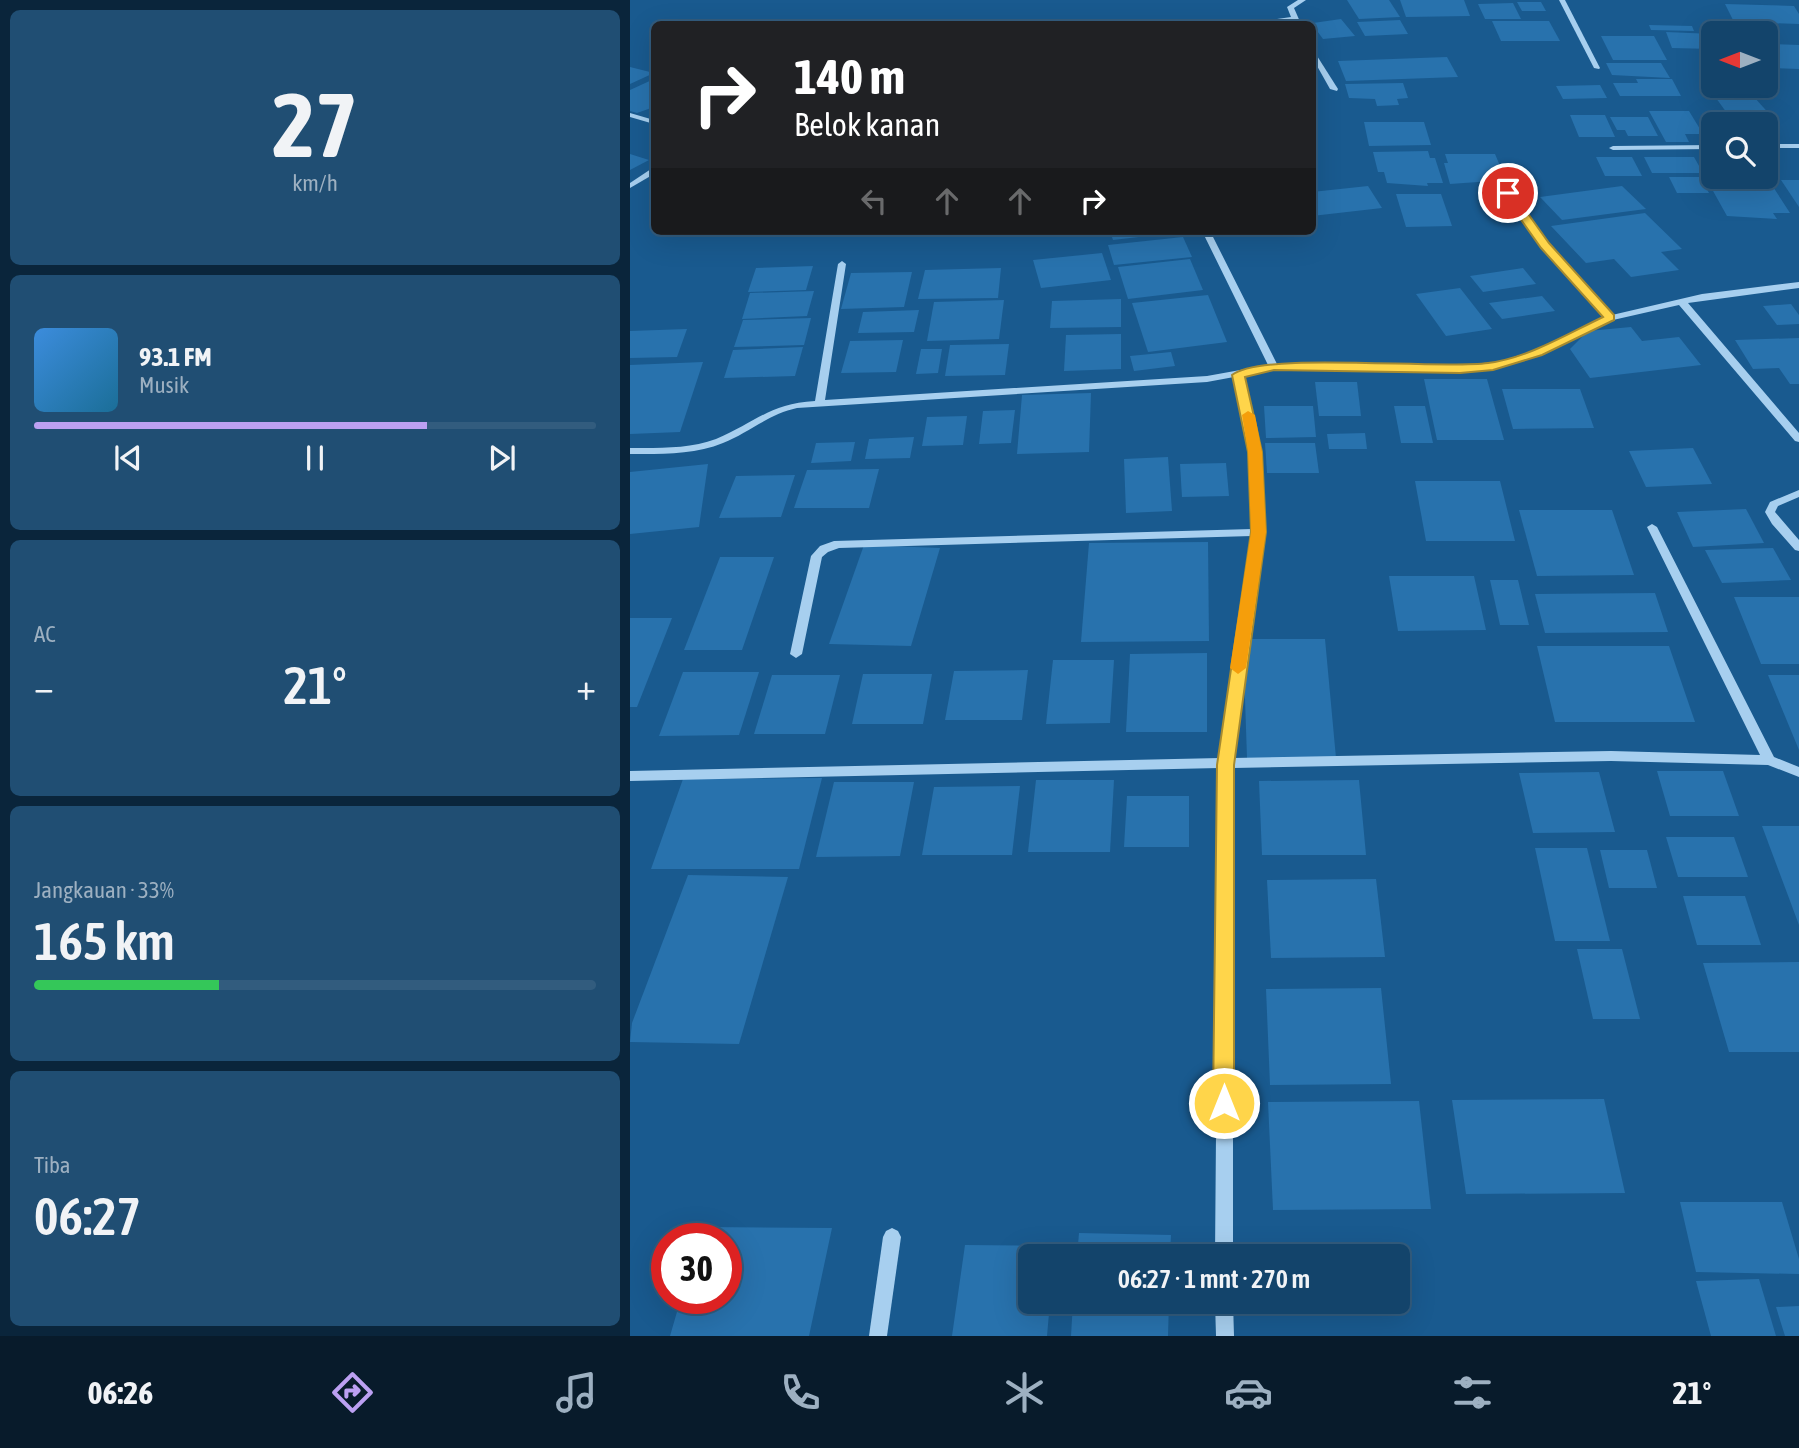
<!DOCTYPE html>
<html lang="id">
<meta charset="utf-8">
<style>
body{margin:0;font-family:"Asap Condensed",sans-serif;background:#204e73;color:#f1f3f6;height:100vh;display:flex;flex-direction:column;font-size:26px;white-space:nowrap}
*{box-sizing:border-box;margin:0}
p{font-size:23px;color:#9db0c1}
.icon{flex:none;width:38px;height:38px;fill:none;stroke:currentColor;stroke-width:2;stroke-linecap:round;stroke-linejoin:round}
.map{position:relative;flex:1;overflow:hidden}
.drawer{display:flex;flex-direction:column;gap:10px;padding:10px;background:#0a253b;width:630px}
.drawer>*{flex:none}
.guide{position:absolute;left:21px;top:21px;width:665px;height:214px;border-radius:10px;box-shadow:0 7px 28px #0002,0 0 0 2px #325c7e;background:#202124;color:#fff;overflow:hidden}
.needle{width:46px;rotate:270deg}
.buttons{position:absolute;left:1071px;top:21px;display:grid;gap:14px}
.buttons a{display:grid;place-items:center;width:77px;height:77px;border-radius:10px;background:#13446b;box-shadow:0 7px 28px #0002,0 0 0 2px #325c7e;font-size:35px}
.speed{position:absolute;left:21px;top:1223px;display:flex;gap:14px;font-size:35px;font-weight:700;text-align:center}
.speed>*{display:grid;place-content:center;width:91px;height:91px;border-radius:50%;background:#13446b;box-shadow:0 7px 28px #0002,0 0 0 2px #325c7e;line-height:1}
.speed .limit{border:10px solid #d22;background:#fff;color:#111}
.pin{position:absolute;display:grid;place-items:center;width:60px;height:60px;color:#fff;margin:-30px;border:4px solid #fff;border-radius:50%;box-shadow:0 2px 7px #0007}
.me{position:absolute;width:77px;margin:-38px;rotate:0deg;stroke-linejoin:round;filter:drop-shadow(0 0 5px #0008)}
.turn{display:flex;align-items:center;gap:24px;height:147px;padding:0 28px;font-size:32px}
.turn .icon{width:91px;height:91px;stroke-width:2.5}
.turn b{display:block;font-size:49px;line-height:60px}
.lanes{display:flex;align-items:center;height:66px;padding:0 28px;background:#0003;justify-content:center;gap:35px;direction:ltr}
.lanes .off{opacity:.35}
.big{font-size:52px;font-weight:600;line-height:1.1}
.drawer .widget{flex:1;display:flex;flex-direction:column;justify-content:center;gap:10px;min-width:0;padding:0 24px;border-radius:10px;background:#204e73}
.drawer .dial{align-items:center;gap:0}
.dial b{font-size:91px;line-height:1}
.song{display:flex;align-items:center;gap:21px}
.cover{width:84px;height:84px;border-radius:10px;background:linear-gradient(135deg,hsl(210 70% 55%),hsl(200 70% 35%))}
.played{height:7px;border-radius:4px;background:linear-gradient(90deg,#bca0f2 70%,#325c7e 70%)}
.keys{display:flex;justify-content:space-around;direction:ltr}
.heat{display:flex;justify-content:space-between;align-items:center;font-size:38px;direction:ltr}
.charge{height:10px;border-radius:5px;background:linear-gradient(90deg,#34c759 33%,#325c7e 0)}
.trip{position:absolute;left:388px;top:1244px;width:392px;height:70px;border-radius:10px;background:#13446b;box-shadow:0 7px 28px #0002,0 0 0 2px #325c7e;font-weight:600;line-height:70px;text-align:center}
.dock{display:flex;height:112px;justify-content:space-around;align-items:center;background:#081b2b;color:#9db0c1}
.dock .icon{width:49px;height:49px}
.dock .current{color:#bca0f2}
.dock b{font-size:32px;color:#f1f3f6}
main{display:flex;flex:1;min-height:0}
.map>svg:first-child{display:block}
</style>
<main>
<section class="drawer">
<div class="widget dial"><b>27</b><p>km/h</p></div>
<div class="widget">
<div class="song"><i class="cover"></i><div><b>93.1 FM</b><p>Musik</p></div></div>
<div class="played"></div>
<div class="keys"><svg class="icon" aria-label="previous" viewBox="0 0 24 24"><path d="M18 5L8 12l10 7zM5 5v14"/></svg><svg class="icon" aria-label="pause" viewBox="0 0 24 24"><path d="M8 5v14M16 5v14"/></svg><svg class="icon" aria-label="next" viewBox="0 0 24 24"><path d="M6 5l10 7-10 7zM19 5v14"/></svg></div>
</div>
<div class="widget"><p>AC</p>
<div class="heat"><a>−</a><b class="big">21°</b><a>+</a></div>
</div>
<div class="widget"><p>Jangkauan · 33%</p><b class="big">165 km</b><div class="charge"></div></div>
<div class="widget"><p>Tiba</p><b class="big">06:27</b></div>
</section>
<div class="map">
<svg width="1169" height="1336" viewBox="0 0 1169 1336">
<rect width="100%" height="100%" fill="#195a8f"/>
<g fill="#2872ad">
<polygon points="717,0 759,0 770,17 729,19"/>
<polygon points="770,0 834,0 840,16 776,17"/>
<polygon points="887,2 911,2 916,11 892,11"/>
<polygon points="883,3 891,19 855,19 848,4"/>
<polygon points="1095,4 1164,6 1169,14 1169,24 1104,22"/>
<polygon points="711,19 725,36 693,39 682,24 676,24"/>
<polygon points="770,20 778,34 735,36 727,22"/>
<polygon points="862,21 919,21 930,41 871,41"/>
<polygon points="1019,25 1062,26 1064,31 1021,30"/>
<polygon points="1036,32 1083,34 1083,49 1042,48"/>
<polygon points="971,36 1024,36 1037,60 983,60"/>
<polygon points="1136,44 1169,45 1169,69 1142,68 1136,52"/>
<polygon points="817,57 828,77 716,81 708,61"/>
<polygon points="976,63 1031,63 1040,78 982,75"/>
<polygon points="0,67 24,73 0,84"/>
<polygon points="24,79 24,107 7,113 0,111 0,90"/>
<polygon points="1006,79 1042,79 1051,96 990,96 983,83 1008,83"/>
<polygon points="773,83 778,98 767,99 769,105 747,106 745,99 719,98 715,84"/>
<polygon points="970,85 977,98 933,99 926,86"/>
<polygon points="1124,97 1143,118 1102,120 1086,98"/>
<polygon points="1019,111 1059,111 1073,134 1055,134 1059,142 1036,142"/>
<polygon points="940,115 975,115 985,137 949,137"/>
<polygon points="980,117 1018,117 1028,136 998,136 995,130 987,130"/>
<polygon points="734,122 794,122 801,145 739,146"/>
<polygon points="798,151 800,158 805,158 813,183 797,183 798,186 757,183 754,172 748,172 743,152"/>
<polygon points="0,154 19,160 0,170"/>
<polygon points="815,154 865,154 876,180 820,184 814,163 818,163"/>
<polygon points="966,157 1002,157 1012,176 975,176"/>
<polygon points="1014,157 1064,157 1073,173 1022,173"/>
<polygon points="1039,177 1070,177 1079,193 1047,193"/>
<polygon points="1151,180 1169,180 1169,207"/>
<polygon points="1078,182 1140,182 1160,213 1143,213 1147,219 1097,216"/>
<polygon points="738,186 752,208 682,216 682,192"/>
<polygon points="992,186 1016,209 932,220 910,197"/>
<polygon points="766,194 811,194 822,226 776,227"/>
<polygon points="1015,213 1052,249 1031,252 1049,270 1001,277 984,259 956,263 921,226"/>
<polygon points="480,231 542,231 543,233 483,240"/>
<polygon points="553,237 562,257 484,265 478,245"/>
<polygon points="472,253 481,280 411,288 403,260"/>
<polygon points="560,259 573,290 498,299 488,267"/>
<polygon points="183,266 176,290 118,292 126,268"/>
<polygon points="371,268 368,298 288,299 295,270"/>
<polygon points="893,268 906,284 853,292 840,276"/>
<polygon points="282,272 274,307 211,309 221,273"/>
<polygon points="830,288 862,329 816,336 786,294"/>
<polygon points="184,291 177,316 112,319 120,293"/>
<polygon points="578,295 597,342 518,352 502,303"/>
<polygon points="912,296 925,311 872,319 859,303"/>
<polygon points="491,299 491,327 420,328 422,301"/>
<polygon points="374,300 369,339 297,341 304,302"/>
<polygon points="1161,304 1169,315 1169,324 1147,325 1133,306"/>
<polygon points="289,310 284,332 228,333 233,312"/>
<polygon points="181,318 174,345 104,347 113,320"/>
<polygon points="1001,327 1012,341 1049,337 1071,365 960,378 940,349 958,331"/>
<polygon points="57,329 47,357 0,358 0,331"/>
<polygon points="491,334 491,369 434,371 436,335"/>
<polygon points="1169,338 1169,384 1160,384 1149,368 1123,369 1105,340"/>
<polygon points="273,340 266,372 211,373 220,341"/>
<polygon points="379,344 375,375 315,376 320,345"/>
<polygon points="173,347 165,376 94,378 103,350"/>
<polygon points="291,349 312,349 308,373 286,374"/>
<polygon points="541,352 545,366 504,371 500,356"/>
<polygon points="73,362 50,432 0,434 0,365"/>
<polygon points="794,379 857,379 874,440 807,440"/>
<polygon points="685,382 727,382 731,416 689,416"/>
<polygon points="872,389 950,389 964,428 883,429"/>
<polygon points="461,393 459,452 387,454 392,395"/>
<polygon points="634,406 683,406 686,437 636,438"/>
<polygon points="764,406 795,406 803,443 771,443"/>
<polygon points="385,410 381,443 349,444 353,411"/>
<polygon points="337,416 333,445 292,446 297,417"/>
<polygon points="735,433 737,449 699,449 697,434"/>
<polygon points="284,437 280,458 235,459 239,439"/>
<polygon points="225,442 221,461 181,463 186,443"/>
<polygon points="635,443 685,443 689,473 637,473"/>
<polygon points="1063,448 1082,484 1016,487 999,451"/>
<polygon points="538,457 542,511 496,513 494,459"/>
<polygon points="596,463 599,496 552,497 550,464"/>
<polygon points="78,464 69,527 0,534 0,472"/>
<polygon points="249,469 239,508 164,508 177,470"/>
<polygon points="165,475 151,517 89,518 106,476"/>
<polygon points="785,481 870,481 885,541 796,541"/>
<polygon points="1116,509 1134,543 1063,547 1047,512"/>
<polygon points="889,510 982,510 1004,575 907,576"/>
<polygon points="578,542 579,641 451,642 459,543"/>
<polygon points="234,545 310,548 281,646 199,644"/>
<polygon points="1143,548 1161,580 1092,583 1075,550"/>
<polygon points="90,557 144,557 112,650 54,650"/>
<polygon points="759,576 844,576 856,630 768,631"/>
<polygon points="860,580 888,580 899,625 870,625"/>
<polygon points="1025,593 1038,632 915,633 905,594"/>
<polygon points="1104,597 1169,597 1169,664 1131,664"/>
<polygon points="0,618 42,618 7,707 0,707"/>
<polygon points="613,639 695,639 706,758 617,758"/>
<polygon points="907,646 1039,646 1065,722 925,722"/>
<polygon points="577,653 577,732 496,732 500,654"/>
<polygon points="423,660 484,660 480,723 416,724"/>
<polygon points="398,670 392,720 315,720 324,671"/>
<polygon points="53,672 129,672 109,735 29,736"/>
<polygon points="233,674 302,674 293,724 222,724"/>
<polygon points="142,675 210,675 195,734 124,734"/>
<polygon points="1138,675 1169,675 1169,750"/>
<polygon points="1027,771 1093,771 1109,816 1040,816"/>
<polygon points="969,772 985,832 903,833 889,773"/>
<polygon points="192,778 169,869 21,869 53,779"/>
<polygon points="406,780 484,780 480,852 398,852"/>
<polygon points="729,780 736,855 632,855 629,781"/>
<polygon points="204,782 284,782 270,856 186,857"/>
<polygon points="390,786 382,855 292,855 304,787"/>
<polygon points="497,796 559,796 559,847 494,847"/>
<polygon points="1132,826 1169,826 1169,925"/>
<polygon points="1036,837 1104,837 1118,877 1048,877"/>
<polygon points="905,848 957,848 980,941 925,941"/>
<polygon points="970,850 1017,850 1027,888 979,888"/>
<polygon points="58,875 158,877 109,1044 0,1042 2,1023"/>
<polygon points="746,879 755,957 641,958 637,880"/>
<polygon points="1053,896 1115,896 1131,945 1067,945"/>
<polygon points="947,949 992,949 1010,1019 963,1019"/>
<polygon points="1169,962 1169,1052 1099,1052 1073,963"/>
<polygon points="751,988 761,1084 640,1085 636,989"/>
<polygon points="974,1099 995,1193 836,1194 822,1100"/>
<polygon points="789,1101 801,1209 643,1210 638,1102"/>
<polygon points="1050,1202 1152,1202 1169,1259 1169,1274 1066,1272"/>
<polygon points="71,1227 202,1228 179,1336 40,1336 51,1298 96,1298 96,1239 67,1239"/>
<polygon points="449,1233 541,1235 540,1256 447,1256"/>
<polygon points="335,1245 425,1246 424,1256 401,1256 401,1302 420,1302 417,1336 322,1336"/>
<polygon points="1129,1279 1146,1336 1081,1336 1066,1281"/>
<polygon points="443,1302 539,1302 538,1336 441,1336"/>
<polygon points="1169,1306 1169,1336 1155,1336 1146,1307"/>
</g>
<g fill="none" stroke-linecap="round" stroke-linejoin="round">
<g fill="#a7cfef" fill-rule="evenodd">
<polygon points="668,0 676,0 664,8 671,24 665,24 663,20 627,24 612,24 661,17 657,7"/>
<polygon points="929,0 935,0 970,68 969,69 964,68"/>
<polygon points="682,48 708,89 707,91 700,89 682,57"/>
<polygon points="0,113 24,120 24,124 0,117"/>
<rect x="1136" y="144" width="33" height="4"/>
<polygon points="1083,145 1083,149 983,150 979,148 983,146"/>
<polygon points="21,169 24,169 24,174 0,188 0,183"/>
<path d="M875 191H881L918 244 982 315 1072 294 1169 282V288L1058 303 1169 433V442L1165 441 1049 305 983 320 911 354 863 370 830 372 644 370 613 375 630 452 634 532 603 758 981 751 1130 755 1017 527 1022 524 1027 527 1144 757 1169 767V777L1138 765 981 761 603 768V1256H585L589 768 0 781V771L590 758 622 536 209 548 198 552 192 557 172 654 166 658 160 654 181 556 190 546 204 541 622 529 620 452 604 377 577 382 167 408C139 414 118 433 93 443 64 455 31 454 0 454V448C28 448 59 449 86 439 125 423 138 404 185 401L208 264 212 261 216 264 195 400 577 376 638 365 572 231H580L647 364 830 366 862 364 905 350 974 317 912 248 874 193Z"/>
<polygon points="1169,490 1169,497 1148,506 1145,512 1169,540 1169,551 1165,550 1142,524 1135,512 1140,502"/>
<polygon points="262,1228 268,1231 271,1237 257,1336 239,1336 253,1237 256,1231"/>
<polygon points="585,1302 603,1302 604,1336 586,1336"/>
</g>
</g>
<path fill="#ffd54a" stroke="#a68a30" stroke-width="2" d="M874 190H881L919 243 984 315V320L912 355 863 370 830 373 644 370 615 377 632 452 636 532 604 765V1103L601 1110 594 1112 587 1110 583 1103 587 765 621 532 618 452 602 375C631 351 808 370 858 363 898 358 937 334 973 317L911 248 872 193Z"/>
<polygon fill="#f59e0b" points="618,411 625,415 632,452 636,532 616,668 608,674 600,668 621,532 618,452 612,415"/>
</svg>
<div class="buttons">
<a><svg class="needle" viewBox="-14 -14 28 28"><path d="M0-13l5 13h-10z" fill="#e53935"/><path d="M0 13l5-13h-10z" fill="#9db0c1"/></svg></a>
<a><svg class="icon" aria-label="search" viewBox="0 0 24 24"><circle cx="10" cy="10" r="6"/><path d="M15 15l6 6"/></svg></a>
</div>
<div class="speed"><div class="limit">30</div></div>
<div class="pin" style="left:878px;top:193px;background:#d93025"><svg class="icon" aria-label="arrive" viewBox="0 0 24 24"><path d="M6 21V4h12l-3 4 3 4H6"/></svg></div>
<svg class="me" style="left:594px;top:1103px" viewBox="-20 -20 40 40"><circle r="17" fill="#ffd54a" stroke="#fff" stroke-width="3"/><path d="M0-11L8 9 0 5-8 9z" fill="#fff"/></svg>
<div class="trip">06:27 · 1 mnt · 270 m</div>
<div class="guide">
<div class="turn"><svg class="icon" aria-label="right" viewBox="0 0 24 24"><path d="M7 20v-9h11M14 6l5 5-5 5"/></svg><div><b>140 m</b>Belok kanan</div></div>
<div class="lanes"><svg class="icon off" aria-label="left" viewBox="0 0 24 24"><path d="M17 20v-9H6M10 6l-5 5 5 5"/></svg><svg class="icon off" aria-label="ahead" viewBox="0 0 24 24"><path d="M12 20V5M6 11l6-6 6 6"/></svg><svg class="icon off" aria-label="ahead" viewBox="0 0 24 24"><path d="M12 20V5M6 11l6-6 6 6"/></svg><svg class="icon" aria-label="right" viewBox="0 0 24 24"><path d="M7 20v-9h11M14 6l5 5-5 5"/></svg></div>
</div>
</div>
</main>
<nav class="dock">
<b>06:26</b>
<svg class="icon current" aria-label="directions" viewBox="0 0 24 24"><path d="M12 3l9 9-9 9-9-9zM9 14v-3h6M13 9l2 2-2 2"/></svg>
<svg class="icon" aria-label="music" viewBox="0 0 24 24"><path d="M9 18V5l10-2v13"/><circle cx="6" cy="18" r="3"/><circle cx="16" cy="16" r="3"/></svg>
<svg class="icon" aria-label="phone" viewBox="0 0 24 24"><path d="M5 4h4l2 5-3 2q2 4 5 5l2-3 5 2v4C11 20 4 13 5 4z"/></svg>
<svg class="icon" aria-label="climate" viewBox="0 0 24 24"><path d="M12 3v18M4 7l16 10M4 17L20 7"/></svg>
<svg class="icon" aria-label="car" viewBox="0 0 24 24"><path d="M5 17H2v-5l4-1 3-4h7l3 4 3 1v5h-3M9 17h6M6 11h13"/><circle cx="7" cy="17" r="2"/><circle cx="17" cy="17" r="2"/></svg>
<svg class="icon" aria-label="filters" viewBox="0 0 24 24"><path d="M4 7h16M4 17h16"/><circle cx="9" cy="7" r="2"/><circle cx="15" cy="17" r="2"/></svg>
<b>21°</b>
</nav>
